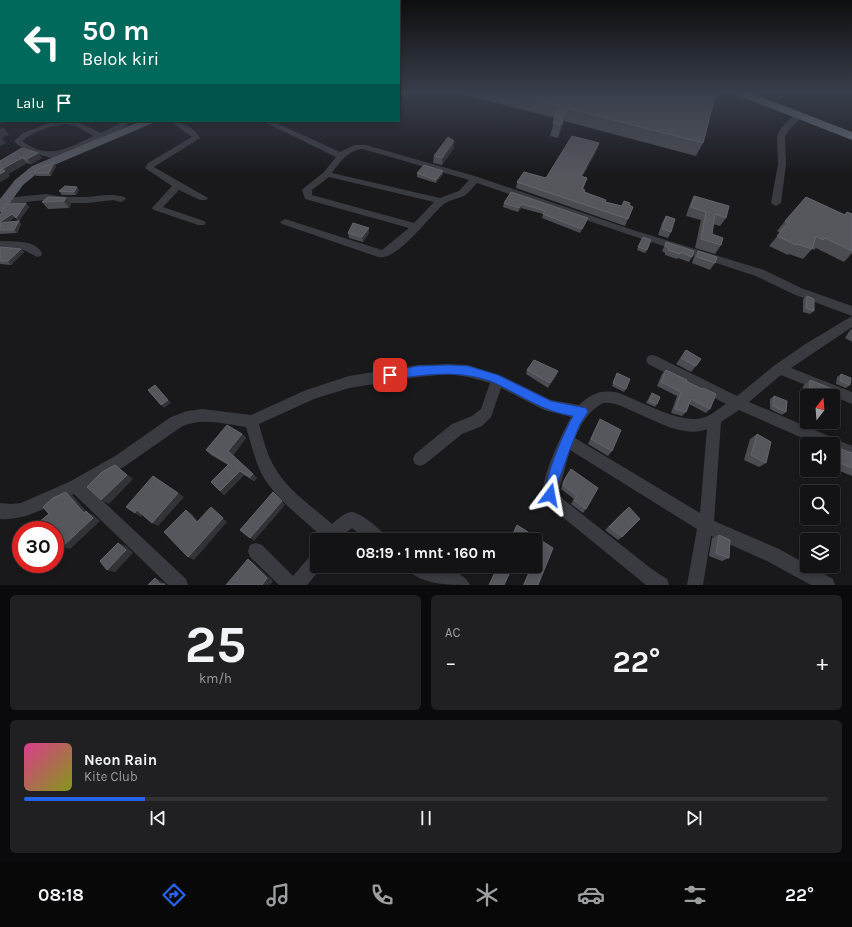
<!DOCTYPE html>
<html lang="id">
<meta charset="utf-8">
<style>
body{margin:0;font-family:Karla,sans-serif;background:#202022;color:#f1f3f6;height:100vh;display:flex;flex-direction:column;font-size:15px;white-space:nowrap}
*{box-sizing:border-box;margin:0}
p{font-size:13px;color:#9d9ea0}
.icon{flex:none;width:22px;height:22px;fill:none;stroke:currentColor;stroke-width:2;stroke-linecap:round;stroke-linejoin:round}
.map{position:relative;height:585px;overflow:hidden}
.sheet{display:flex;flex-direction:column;gap:10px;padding:10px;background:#0a0a0c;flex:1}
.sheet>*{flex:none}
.hud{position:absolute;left:0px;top:0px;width:400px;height:122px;box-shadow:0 2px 6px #0003,0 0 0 1px #323234;background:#00695c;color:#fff;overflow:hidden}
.needle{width:26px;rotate:17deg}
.fabs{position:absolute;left:800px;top:389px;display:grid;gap:8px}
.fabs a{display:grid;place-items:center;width:40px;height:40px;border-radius:4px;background:#131315;box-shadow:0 2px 6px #0003,0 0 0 1px #323234;font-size:20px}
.speed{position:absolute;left:12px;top:521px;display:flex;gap:8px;font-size:20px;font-weight:700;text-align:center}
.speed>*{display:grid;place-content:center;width:52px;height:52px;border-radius:50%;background:#131315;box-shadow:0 2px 6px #0003,0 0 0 1px #323234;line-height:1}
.speed .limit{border:6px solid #d22;background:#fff;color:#111}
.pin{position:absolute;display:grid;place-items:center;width:34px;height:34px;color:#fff;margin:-17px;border-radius:8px;box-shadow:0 2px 6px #0006}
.me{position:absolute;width:44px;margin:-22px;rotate:13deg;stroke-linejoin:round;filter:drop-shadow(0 0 3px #0008)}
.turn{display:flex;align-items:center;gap:14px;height:84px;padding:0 16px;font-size:18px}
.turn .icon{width:52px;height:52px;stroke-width:2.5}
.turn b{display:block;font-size:28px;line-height:34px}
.then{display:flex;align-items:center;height:38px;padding:0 16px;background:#0003;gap:8px;font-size:15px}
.big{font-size:30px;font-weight:700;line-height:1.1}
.sheet .tile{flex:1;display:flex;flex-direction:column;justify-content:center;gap:6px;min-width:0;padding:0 14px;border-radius:6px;background:#202022}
.sheet .dial{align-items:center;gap:0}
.dial b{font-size:52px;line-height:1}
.song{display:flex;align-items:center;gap:12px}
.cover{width:48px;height:48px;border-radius:6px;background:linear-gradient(135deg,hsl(330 70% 55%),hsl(70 70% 35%))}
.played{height:4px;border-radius:2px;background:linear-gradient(90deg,#2563eb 15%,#323234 15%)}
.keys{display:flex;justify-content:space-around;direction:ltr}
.heat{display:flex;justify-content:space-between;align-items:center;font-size:22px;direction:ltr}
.sheet .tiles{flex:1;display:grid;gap:10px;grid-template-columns:1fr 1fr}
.tile:last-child{grid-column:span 2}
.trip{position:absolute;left:310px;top:533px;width:232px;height:40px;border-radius:4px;background:#131315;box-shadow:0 2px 6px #0003,0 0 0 1px #323234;font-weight:700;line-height:40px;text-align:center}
.dock{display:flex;height:64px;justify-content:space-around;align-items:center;background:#080808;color:#9d9ea0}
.dock .icon{width:28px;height:28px}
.dock .active{color:#2563eb}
.dock b{font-size:18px;color:#f1f3f6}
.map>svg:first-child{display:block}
</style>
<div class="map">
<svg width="852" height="585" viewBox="0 0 852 585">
<rect width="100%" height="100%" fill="#19191c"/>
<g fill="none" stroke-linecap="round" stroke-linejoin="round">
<g fill="#3a3b41" fill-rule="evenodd">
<polygon points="796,113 799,113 803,115 788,131 785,137 786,164 781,203 776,206 771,203 778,164 777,137 781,128"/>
<path d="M55 121H75L101 133 119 124 116 121H125L128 124 123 128 106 136 109 139 108 141H105L100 139 68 152 51 158 30 152 18 145 14 141 23 133ZM65 124 76 126 94 136C67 148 49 161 22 141 33 131 51 126 65 124Z"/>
<path d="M170 121C180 121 196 128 200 138L154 167 208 198 206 200H200L179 190 163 207 204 221 206 223 204 225H198L154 210 152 208 172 186 145 168 148 163 192 137Z"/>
<path d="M262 121H272L340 152 354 145H366L478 177 633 230 764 270 801 288 852 306V316L793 294 756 276 627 234 477 183C473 187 469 193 464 196 457 199 449 200 444 204 430 215 397 262 378 257L282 224 280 222 285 219 382 250 409 228 305 199 302 190 304 188 324 172 336 157ZM363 149 469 180 459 191 440 198 332 173C340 162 348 150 363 149ZM329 177 434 202 414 223 312 195V190Z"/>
<path d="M46 194C60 197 73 197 87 197 100 196 111 193 124 197L126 199 121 202 113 200 88 203H59L46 200 5 204 0 201 5 198Z"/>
<path d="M0 241C14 242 34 239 42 253L41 256 37 257 24 250 0 249Z"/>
<path d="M852 316V327L791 368 852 392V404L781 375 749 402 852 446V460L833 452V444H816L739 410 721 422 714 521 779 549 833 579 835 585H811L767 561 711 536 703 585H687L697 529 570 450 558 493 564 500 653 570 667 579 669 585H646L554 510C550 506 544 501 543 495 540 480 563 431 571 417L544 410 501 388 491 417 482 426 462 434 425 464 420 466 415 464 413 459 415 454 452 424 472 416 481 409 490 383 468 377 449 374 418 377 349 388 314 399 259 424C263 439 267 455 275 468 288 491 313 507 332 524 337 520 344 513 351 512 359 511 385 532 388 540H367L352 528 339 538 340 540H324L323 538C305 520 283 505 268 484 256 468 252 446 246 427 225 424 201 417 181 427L125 466 88 487 186 579 188 585H168L74 494C51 505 26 521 0 519V503L11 504 21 503 71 481 115 456 171 417 187 411 202 409 251 415 306 390 349 376 418 365 449 364 468 365 502 376 551 400 579 405C592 393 602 389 619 393 640 401 681 424 702 418 711 416 718 409 726 404L648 364 646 360 648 356 652 355 656 356 737 396 775 365 807 343ZM603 403C613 402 621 406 630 410 652 419 684 439 707 429L700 513 575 438C581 424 589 410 603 403Z"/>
<polygon points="256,543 262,545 293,576 311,555 317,553 317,566 323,566 307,585 279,585 250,557 248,551 250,545"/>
<path d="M406 566C424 566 462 566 470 585 450 585 416 585 406 566Z"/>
</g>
<polygon fill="#555860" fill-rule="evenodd" points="141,121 155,121 153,123 40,171 23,185 4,211 0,212 0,199 15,180 32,166"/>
<polygon fill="#656a73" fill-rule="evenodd" points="735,93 751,93 852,132 852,140 737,95"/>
</g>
<g fill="#4a4c51" fill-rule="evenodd">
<polygon points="458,93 716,93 703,143 696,156 564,121 558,138 550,136 555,118"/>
<polygon points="599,143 597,150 582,177 587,178 583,190 585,192 606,202 622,206 629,205 633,207 625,226 516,188 517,182 546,178"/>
<polygon points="22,148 42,158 31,164 27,163 8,174 10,176 0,182 0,161"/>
<polygon points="454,148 442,165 433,163 434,156"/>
<polygon points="56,166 51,176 36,176 34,173"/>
<polygon points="443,171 443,174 436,183 417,177 417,173"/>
<polygon points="79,190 76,195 62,195 59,191"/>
<polygon points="511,192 586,222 580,233 542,218 543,214 521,208 518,212 503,207 504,203"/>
<polygon points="694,196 726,218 720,226 713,224 712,234 721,245 715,254 695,248 701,220 686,216 690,204"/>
<polygon points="66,198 71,204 69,208 48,209 42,202"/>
<path d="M26 203 29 207 19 221 21 224 17 233 0 234V215ZM15 217 18 221 8 222Z"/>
<polygon points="852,214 852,253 844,262 816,248 814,250 812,249 803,259 789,254 788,255 769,246 780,233 777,231 785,221"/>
<polygon points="666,216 671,232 668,238 658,235 662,223"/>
<polygon points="348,233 369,233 363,242 349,238"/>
<polygon points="643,237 647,250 645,253 637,250"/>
<polygon points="666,242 692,257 689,262 678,258 677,259 665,255 665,253 662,251"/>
<polygon points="0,247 21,249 24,252 11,265 0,264"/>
<polygon points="698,251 715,263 710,270 692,263 694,257"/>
<polygon points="807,296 814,311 810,314 803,312 803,299"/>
<polygon points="852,329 852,342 845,338 850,330"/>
<polygon points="686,350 696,366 691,372 676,364"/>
<polygon points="527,370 556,376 548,388 526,374"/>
<polygon points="666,370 702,389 703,388 710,409 706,413 689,404 686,412 682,416 671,413 677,396 657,386 662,374"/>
<polygon points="617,373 626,389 624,392 612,386"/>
<polygon points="841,374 850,385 846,388 836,384 837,377"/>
<polygon points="810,380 835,390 834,411 833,412 833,396 807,396 807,409 801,406 803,386"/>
<polygon points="652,393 657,404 655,407 646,403 650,396"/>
<polygon points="774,396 786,412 782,415 770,409 770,399"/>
<polygon points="600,419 612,451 608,456 588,444 597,425"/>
<polygon points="242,434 246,438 233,455 257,478 254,481 244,475 224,495 220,491 228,465 211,455 206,450"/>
<polygon points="757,434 766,463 759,467 744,460 750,439"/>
<polygon points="826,441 840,441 841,449 852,453 852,476 833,468 833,444 820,444"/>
<polygon points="571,469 586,509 583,513 571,504 574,499 561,489 563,481"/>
<polygon points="629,507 622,537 618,540 605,530 624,511"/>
<polygon points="719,535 729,558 722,561 709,556 712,538"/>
<polygon points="542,541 538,585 523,585 531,566 535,566 535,556 540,544"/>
</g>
<g fill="#323337">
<polygon points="567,108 564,121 558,138 561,125"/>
<polygon points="3,127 9,135 2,138 6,143 0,146 0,129"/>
<polygon points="454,141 454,148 442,165 442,158"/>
<polygon points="599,143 597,150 579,183 581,176"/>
<polygon points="38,153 42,158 31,164 27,159"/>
<polygon points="22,158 27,163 8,174 10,176 0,182 0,174 2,169"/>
<polygon points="54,163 56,166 51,176 49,173"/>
<polygon points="443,171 443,174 436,183 436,180"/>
<polygon points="77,187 79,190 76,195 74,192"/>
<polygon points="66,198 71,204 69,208 64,201"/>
<polygon points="26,203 29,207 19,221 21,224 17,233 14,230 18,221 16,218"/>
<polygon points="522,204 521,208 518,212 519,208"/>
<polygon points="12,214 15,217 0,227 0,222"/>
<polygon points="369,228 369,233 363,242 362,237"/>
<polygon points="21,249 24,252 11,265 8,261"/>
<polygon points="558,371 556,376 548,388 550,383"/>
<polygon points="155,385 171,403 164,408 161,405"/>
<polygon points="242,434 246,438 233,456 228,451"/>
<polygon points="115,465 133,479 109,504 101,500"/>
<polygon points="240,471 244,475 224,495 220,491"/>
<polygon points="253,474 257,478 254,481 250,477"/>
<polygon points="66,492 73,496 87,512 93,515 100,521 70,549 62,547 84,513"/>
<polygon points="178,493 184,497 158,526 152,523"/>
<polygon points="282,501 285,505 254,541 250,538"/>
<polygon points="211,507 227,522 194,560 188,557"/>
<polygon points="137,510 143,514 141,517 135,513"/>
<polygon points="186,510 192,514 202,526 197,522"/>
<polygon points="118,543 126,546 133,553 115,572 107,570"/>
<polygon points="248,559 254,563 273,581 270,585 262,585"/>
<polygon points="155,578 161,581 165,584 167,585 164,585 160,584"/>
</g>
<g fill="#55575d" stroke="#62656c">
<polygon points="506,93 716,93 703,143 567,108 561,125 553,123 558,106"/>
<polygon points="572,136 599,143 581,176 587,178 582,189 585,190 584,192 606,200 605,202 622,206 624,201 630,203 629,205 633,207 628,219 517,182 524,172 546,178"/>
<polygon points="448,137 454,141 442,158 434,156"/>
<polygon points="22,148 38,153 27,159 22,158 2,169 5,171 0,174 0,161"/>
<polygon points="54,163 49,173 34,173 38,169"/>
<polygon points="424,165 443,171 436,180 417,173"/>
<polygon points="65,186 77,187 74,192 59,191"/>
<polygon points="511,192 588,218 582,229 543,214 545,211 522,204 519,208 504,203"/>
<polygon points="694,196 729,206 726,218 715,214 712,234 723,238 721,245 701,239 706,212 691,207"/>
<polygon points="48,197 66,198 64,201 42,202"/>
<polygon points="806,197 845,215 847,212 852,214 852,251 825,238 823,240 816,236 812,249 797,244 796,245 777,236 788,223 785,221"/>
<polygon points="26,203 16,218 12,214 0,222 0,215 6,204"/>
<polygon points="666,216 675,219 671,232 662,229"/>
<polygon points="19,221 14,230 0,230 0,223"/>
<polygon points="353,223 369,228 362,237 348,233"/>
<polygon points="643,237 651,240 647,250 638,247"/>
<polygon points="666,242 694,251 692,257 680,252 680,254 668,250 668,247 665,246"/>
<polygon points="0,247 21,249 8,261 0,261"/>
<polygon points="698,251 717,257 715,263 697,257"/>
<polygon points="807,296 814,299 814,311 806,308"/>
<polygon points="686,350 701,359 696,366 681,358"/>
<polygon points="534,360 558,371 550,383 527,370"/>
<polygon points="666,370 687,380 686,381 702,389 703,388 716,394 710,409 691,399 686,412 675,409 681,392 661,382"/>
<polygon points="617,373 630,379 626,389 613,383"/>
<polygon points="841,374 851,378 850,385 840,381"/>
<polygon points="810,380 835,390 834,411 833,411 833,396 809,396"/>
<polygon points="155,385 168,400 161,405 148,390"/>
<polygon points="652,393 660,397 657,404 649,401"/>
<polygon points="774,396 787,401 786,412 773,406"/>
<polygon points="600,419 621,430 612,451 591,439"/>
<polygon points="227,425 242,434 228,451 253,474 250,477 240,471 220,491 211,482 229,464 206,450"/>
<polygon points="757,434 771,442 766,463 751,455"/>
<polygon points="826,441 840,441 841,449 852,453 852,468 833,460 833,444 826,444"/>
<polygon points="115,465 127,475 101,500 87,487 102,472"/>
<polygon points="571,469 598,488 586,509 574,500 577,496 563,485 566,477"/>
<polygon points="153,476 178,493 152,523 137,510 135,513 126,507"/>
<polygon points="66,492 84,513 86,511 93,518 62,547 55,539 55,530 47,530 39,522 49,514 43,507 53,498"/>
<polygon points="273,492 282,501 250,538 240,530"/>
<polygon points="211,507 223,518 188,557 164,532 186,510 197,522"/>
<polygon points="629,507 640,519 622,537 609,527"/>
<polygon points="517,525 528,532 524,540 510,540"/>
<polygon points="719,535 730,540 729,558 716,553"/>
<polygon points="542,541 553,548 538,585 524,585 532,566 535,566 535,559"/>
<polygon points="118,543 126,550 107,570 100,561"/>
<polygon points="248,559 267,578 262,585 226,585"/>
<polygon points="498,566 513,566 504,585 489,585"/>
<polygon points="155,578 160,584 165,584 164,585 148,585"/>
</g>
<linearGradient id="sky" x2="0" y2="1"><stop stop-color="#0e0e0f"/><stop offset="0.53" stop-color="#383e4b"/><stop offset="1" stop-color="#383e4b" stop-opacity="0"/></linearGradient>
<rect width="852" height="175" fill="url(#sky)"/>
<path fill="#2563eb" stroke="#184099" d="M449 365 468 366 498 375 551 401 586 408 588 412 580 424 570 449 556 488 554 500 550 501 546 500C540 486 565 430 573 416 544 412 522 396 497 384 463 369 426 374 390 380L387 378 385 375 387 372 390 371 418 366Z"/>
</svg>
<div class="fabs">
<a><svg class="needle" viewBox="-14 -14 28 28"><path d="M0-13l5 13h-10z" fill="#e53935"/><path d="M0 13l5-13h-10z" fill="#9d9ea0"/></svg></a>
<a><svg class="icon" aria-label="sound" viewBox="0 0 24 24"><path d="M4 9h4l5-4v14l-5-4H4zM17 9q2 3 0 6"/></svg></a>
<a><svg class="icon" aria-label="search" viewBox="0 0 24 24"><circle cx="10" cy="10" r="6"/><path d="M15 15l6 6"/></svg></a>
<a><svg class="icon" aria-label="layers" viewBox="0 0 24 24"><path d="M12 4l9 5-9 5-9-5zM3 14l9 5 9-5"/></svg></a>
</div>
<div class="speed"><div class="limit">30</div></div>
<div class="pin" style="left:390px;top:375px;background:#d93025"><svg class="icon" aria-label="arrive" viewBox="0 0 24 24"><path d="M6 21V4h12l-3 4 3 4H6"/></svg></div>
<svg class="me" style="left:550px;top:495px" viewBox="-20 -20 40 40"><path d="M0-17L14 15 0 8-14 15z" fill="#2563eb" stroke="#fff" stroke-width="4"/></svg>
<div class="trip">08:19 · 1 mnt · 160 m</div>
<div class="hud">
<div class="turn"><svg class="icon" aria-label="left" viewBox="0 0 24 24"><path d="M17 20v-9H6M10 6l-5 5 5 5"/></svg><div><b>50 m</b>Belok kiri</div></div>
<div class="then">Lalu<svg class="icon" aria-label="arrive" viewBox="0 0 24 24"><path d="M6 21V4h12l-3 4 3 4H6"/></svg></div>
</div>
</div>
<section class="sheet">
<div class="tiles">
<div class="tile dial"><b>25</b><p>km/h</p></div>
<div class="tile"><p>AC</p>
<div class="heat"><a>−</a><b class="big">22°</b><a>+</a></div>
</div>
<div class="tile">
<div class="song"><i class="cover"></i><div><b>Neon Rain</b><p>Kite Club</p></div></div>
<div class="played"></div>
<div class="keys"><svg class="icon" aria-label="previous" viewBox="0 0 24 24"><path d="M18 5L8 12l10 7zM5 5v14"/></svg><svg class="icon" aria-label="pause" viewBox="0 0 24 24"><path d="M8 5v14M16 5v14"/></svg><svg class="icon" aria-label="next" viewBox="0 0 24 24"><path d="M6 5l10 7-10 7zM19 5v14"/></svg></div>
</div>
</div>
</section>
<nav class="dock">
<b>08:18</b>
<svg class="icon active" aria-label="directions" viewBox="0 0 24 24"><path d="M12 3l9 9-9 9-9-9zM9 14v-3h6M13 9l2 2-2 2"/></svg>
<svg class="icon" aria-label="music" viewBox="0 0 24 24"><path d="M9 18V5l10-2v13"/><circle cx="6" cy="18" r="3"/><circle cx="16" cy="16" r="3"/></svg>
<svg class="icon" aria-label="phone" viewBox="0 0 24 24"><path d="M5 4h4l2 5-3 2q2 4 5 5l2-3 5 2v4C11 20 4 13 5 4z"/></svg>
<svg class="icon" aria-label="climate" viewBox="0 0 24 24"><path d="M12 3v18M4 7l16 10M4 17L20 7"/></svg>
<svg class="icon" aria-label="car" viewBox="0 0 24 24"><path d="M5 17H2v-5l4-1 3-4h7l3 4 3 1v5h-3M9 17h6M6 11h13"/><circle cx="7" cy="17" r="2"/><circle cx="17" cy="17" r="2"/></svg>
<svg class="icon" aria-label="filters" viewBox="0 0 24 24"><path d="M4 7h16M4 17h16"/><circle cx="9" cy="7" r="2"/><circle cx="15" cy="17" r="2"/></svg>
<b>22°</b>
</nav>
